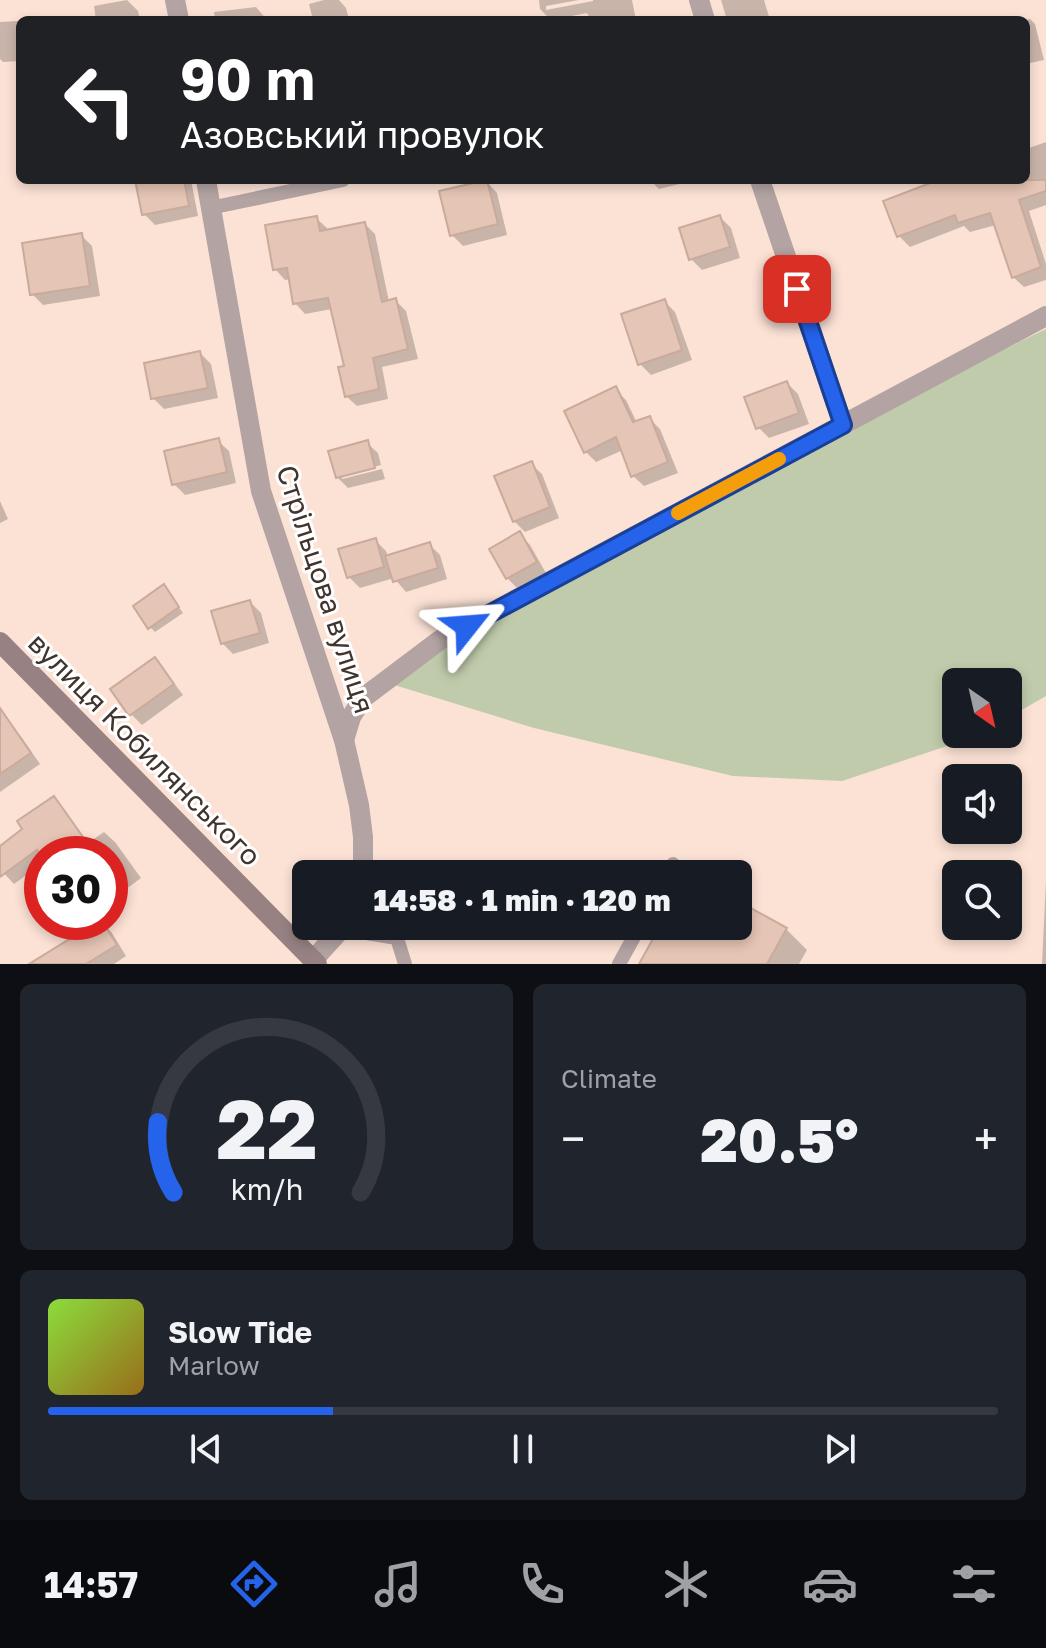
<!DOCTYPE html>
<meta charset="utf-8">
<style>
body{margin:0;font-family:"Golos Text",sans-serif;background:#20242c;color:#f1f3f6;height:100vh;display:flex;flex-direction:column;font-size:30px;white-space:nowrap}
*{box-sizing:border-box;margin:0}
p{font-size:26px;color:#9ea1a6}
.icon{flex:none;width:44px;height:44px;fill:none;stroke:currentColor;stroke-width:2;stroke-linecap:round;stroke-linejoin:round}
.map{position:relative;height:964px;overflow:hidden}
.side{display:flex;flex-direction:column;gap:20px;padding:20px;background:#0d0f14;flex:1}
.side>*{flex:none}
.hud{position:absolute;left:16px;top:16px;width:1014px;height:168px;border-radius:12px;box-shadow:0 4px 12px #0003;background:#202124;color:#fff;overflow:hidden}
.needle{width:52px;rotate:146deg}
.controls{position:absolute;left:942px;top:668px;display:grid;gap:16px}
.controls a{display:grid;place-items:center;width:80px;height:80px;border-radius:12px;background:#171b24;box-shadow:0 4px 12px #0003;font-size:40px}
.speed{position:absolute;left:24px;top:836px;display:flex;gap:16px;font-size:40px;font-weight:700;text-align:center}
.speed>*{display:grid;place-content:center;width:104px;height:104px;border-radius:50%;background:#171b24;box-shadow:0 4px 12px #0003;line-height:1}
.speed .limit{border:12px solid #d22;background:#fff;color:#111}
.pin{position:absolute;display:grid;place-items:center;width:68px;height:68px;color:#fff;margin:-34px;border-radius:16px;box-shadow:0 4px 12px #0006}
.me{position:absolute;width:88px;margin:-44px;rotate:62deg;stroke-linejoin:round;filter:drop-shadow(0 0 6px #0008)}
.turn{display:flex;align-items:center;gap:28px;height:168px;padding:0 32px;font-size:36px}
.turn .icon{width:104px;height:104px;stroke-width:2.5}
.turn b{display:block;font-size:56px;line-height:68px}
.big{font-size:60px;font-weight:800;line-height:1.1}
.side .widget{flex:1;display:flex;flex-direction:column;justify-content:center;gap:12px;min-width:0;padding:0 28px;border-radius:12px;background:#20242c}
.side .dial{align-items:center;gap:0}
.dial svg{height:208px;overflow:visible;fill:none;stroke:#363941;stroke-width:7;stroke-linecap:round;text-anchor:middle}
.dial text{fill:#f1f3f6;stroke:none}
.song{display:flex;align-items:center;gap:24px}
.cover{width:96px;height:96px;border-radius:12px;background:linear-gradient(135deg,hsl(90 70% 55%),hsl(40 70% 35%))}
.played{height:8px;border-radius:4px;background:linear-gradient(90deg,#2563eb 30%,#363941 30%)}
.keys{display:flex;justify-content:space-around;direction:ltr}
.heat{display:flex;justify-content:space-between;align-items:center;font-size:44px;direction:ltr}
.side .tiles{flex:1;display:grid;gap:20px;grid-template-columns:1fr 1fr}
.widget:last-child{grid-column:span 2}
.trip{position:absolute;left:292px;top:860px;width:460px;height:80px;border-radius:12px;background:#171b24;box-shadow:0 4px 12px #0003;font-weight:800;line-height:80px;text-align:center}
.menu{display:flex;height:128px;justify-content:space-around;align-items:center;background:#090b0e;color:#9ea1a6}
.menu .icon{width:56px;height:56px}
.menu .on{color:#2563eb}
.menu b{font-size:36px;color:#f1f3f6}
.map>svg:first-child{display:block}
</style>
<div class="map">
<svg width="1046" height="964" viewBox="0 0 1046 964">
<rect width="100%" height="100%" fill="#fce2d5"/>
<polygon fill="#c0cbab" points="1046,329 1046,696 1008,718 1008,682 956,682 956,734 980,734 977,736 842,781 733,776 534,728 388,683 455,636 853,423"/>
<g fill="#0003">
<polygon points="127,0 138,11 140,20 96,20 94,6"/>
<polygon points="324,0 339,0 346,8 349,20 313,20 309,4"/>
<polygon points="539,0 579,0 546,6 546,10 593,1 593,0 632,0 636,20 591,20 587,13 551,20 540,9"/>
<polygon points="721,0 764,0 770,20 727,20"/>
<polygon points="256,7 267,20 215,20 214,12"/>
<polygon points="1030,19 1035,24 1044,60 1026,64 1025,20"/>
<polygon points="17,21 20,24 20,61 3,62 0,59 0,22"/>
<polygon points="1046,142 1046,205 1029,211 1046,264 1046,280 1024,287 1013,277 996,225 970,232 964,226 910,247 899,236 943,180 1026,180 1026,149"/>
<polygon points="137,180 191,180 198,216 155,225 144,214"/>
<polygon points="650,180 696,180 659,189"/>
<polygon points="487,182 497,193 507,235 463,246 452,235"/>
<polygon points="720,217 731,228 740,258 702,270 691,259"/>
<polygon points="316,218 327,228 327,232 365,224 375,234 389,302 396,301 406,311 418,359 382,367 388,399 357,406 346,396 346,368 332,309 305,314 295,303 291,279 285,280 275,269"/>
<polygon points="81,235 92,246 100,296 43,305 32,294"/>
<polygon points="664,301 675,312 692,360 651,375 640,364"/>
<polygon points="200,353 211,364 218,398 164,409 153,398"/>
<polygon points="787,383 798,394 809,424 769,438 758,427"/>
<polygon points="615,389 626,400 637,423 649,418 660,429 678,473 644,486 633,476 623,450 596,462 585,451"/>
<polygon points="218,441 229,451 236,483 185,495 174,484"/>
<polygon points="367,443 378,453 381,465 342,475 342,479 382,469 385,479 348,488 337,477"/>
<polygon points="531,464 542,474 559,518 525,532 514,521"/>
<polygon points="0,501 8,519 0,523"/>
<polygon points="519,534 530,545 546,573 518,589 507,578"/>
<polygon points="375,540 386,551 388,557 429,544 440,555 447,579 406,592 394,578 360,588 349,577 341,551"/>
<polygon points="168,592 183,613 155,632 150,627"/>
<polygon points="250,602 261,613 269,643 233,654 222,643"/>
<polygon points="155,660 165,671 183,695 142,725 131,714"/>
<polygon points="11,727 22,738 40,764 0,792 0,735"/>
<polygon points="54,798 64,809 88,843 104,832 115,842 141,878 110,901 110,854 42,854 42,864 14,884 0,869 0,848 25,829"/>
<polygon points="1046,880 1046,964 1042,964"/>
<polygon points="738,903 786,929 807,950 799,964 641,964 662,926 738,926"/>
<polygon points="101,922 112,933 126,956 114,964 50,964"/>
</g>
<g fill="#e5c5b5" stroke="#caab9b" stroke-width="2">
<polygon points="135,180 184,180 189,206 142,215"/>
<polygon points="487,180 498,224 450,236 439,191"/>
<polygon points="938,180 1046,180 1046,191 1019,200 1041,267 1012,278 990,213 958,223 955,215 897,237 883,201"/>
<polygon points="720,215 730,247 689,260 679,228"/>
<polygon points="317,216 320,231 365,222 382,302 396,298 408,349 373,358 379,389 345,397 338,367 344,366 328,298 293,304 287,268 273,270 265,225"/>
<polygon points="82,233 90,286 30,295 22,243"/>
<polygon points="665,299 682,350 638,365 621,314"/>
<polygon points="200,351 208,388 151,399 144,363"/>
<polygon points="787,381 799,413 756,429 744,397"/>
<polygon points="616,386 633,422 650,416 668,462 631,477 616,437 584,453 564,411"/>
<polygon points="219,438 227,472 172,485 164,451"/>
<polygon points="368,440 375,468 336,478 328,451"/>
<polygon points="532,461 550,507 513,522 494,476"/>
<polygon points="520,531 537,562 506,579 489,549"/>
<polygon points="376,538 384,567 347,578 338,549"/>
<polygon points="430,542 438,568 393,582 385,556"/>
<polygon points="164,584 179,607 148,629 133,606"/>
<polygon points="250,600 260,633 221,644 211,611"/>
<polygon points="155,657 174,684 129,716 110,689"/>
<polygon points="0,708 31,753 0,774"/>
<polygon points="54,796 95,854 40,854 37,850 0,877 0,846 22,829 17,821"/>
<polygon points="738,901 787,928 767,964 639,964 660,926 738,926"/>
<polygon points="97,922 103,922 117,945 86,964 29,964"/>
</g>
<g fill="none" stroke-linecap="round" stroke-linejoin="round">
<g stroke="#b3a3a3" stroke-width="14">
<polyline points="210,208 343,180"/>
<polyline points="667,874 673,864"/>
<polyline points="342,929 397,938 405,964"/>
<polyline points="619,964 640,926"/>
</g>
<g stroke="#b3a3a3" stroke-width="20">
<polyline points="175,0 179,20"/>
<polyline points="699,0 705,20"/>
<polyline points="206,180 261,491 344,740 359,805 363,837 363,864 361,874"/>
<polyline points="760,180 843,425"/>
<polyline points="344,740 351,717 363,698 440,640 1046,316"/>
<polyline points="314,959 344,926"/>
</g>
<polyline stroke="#988182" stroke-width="20" points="0,642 317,964"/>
</g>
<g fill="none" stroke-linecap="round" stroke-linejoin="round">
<g stroke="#184099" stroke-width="20">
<polyline id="route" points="467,626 843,425 797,289"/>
</g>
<use href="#route" stroke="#2563eb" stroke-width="14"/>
<polyline stroke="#f59e0b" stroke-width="14" points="678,513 779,459"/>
</g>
<g text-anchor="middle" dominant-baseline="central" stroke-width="6" stroke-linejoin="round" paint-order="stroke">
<g font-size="28" fill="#41342e" stroke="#fff">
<text transform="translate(326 589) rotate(72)">Стрільцова вулиця</text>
<text transform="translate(145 749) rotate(45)">вулиця Кобилянського</text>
</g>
</g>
</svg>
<div class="controls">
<a><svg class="needle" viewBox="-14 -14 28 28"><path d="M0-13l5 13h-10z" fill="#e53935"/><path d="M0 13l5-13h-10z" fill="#9ea1a6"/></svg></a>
<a><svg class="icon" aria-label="sound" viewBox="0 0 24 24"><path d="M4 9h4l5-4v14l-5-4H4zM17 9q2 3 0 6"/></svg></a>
<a><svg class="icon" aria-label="search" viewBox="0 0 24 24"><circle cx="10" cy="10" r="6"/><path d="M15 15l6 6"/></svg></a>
</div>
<div class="speed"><div class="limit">30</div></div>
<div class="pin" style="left:797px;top:289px;background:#d93025"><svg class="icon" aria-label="arrive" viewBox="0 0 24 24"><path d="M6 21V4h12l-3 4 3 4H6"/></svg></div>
<svg class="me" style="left:467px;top:626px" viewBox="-20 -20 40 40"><path d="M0-17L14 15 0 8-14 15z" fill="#2563eb" stroke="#fff" stroke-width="4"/></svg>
<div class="trip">14:58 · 1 min · 120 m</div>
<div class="hud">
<div class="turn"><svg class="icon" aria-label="left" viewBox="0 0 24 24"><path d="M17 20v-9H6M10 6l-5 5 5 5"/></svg><div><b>90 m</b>Азовський провулок</div></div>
</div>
</div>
<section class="side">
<div class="tiles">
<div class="widget dial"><svg viewBox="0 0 100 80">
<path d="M14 69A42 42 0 1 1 86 69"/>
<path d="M14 69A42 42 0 0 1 8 42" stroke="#2563eb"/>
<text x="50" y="56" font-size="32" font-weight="700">22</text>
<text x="50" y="72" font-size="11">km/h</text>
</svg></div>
<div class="widget"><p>Climate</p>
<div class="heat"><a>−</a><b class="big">20.5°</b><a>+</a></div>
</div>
<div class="widget">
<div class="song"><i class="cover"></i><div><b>Slow Tide</b><p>Marlow</p></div></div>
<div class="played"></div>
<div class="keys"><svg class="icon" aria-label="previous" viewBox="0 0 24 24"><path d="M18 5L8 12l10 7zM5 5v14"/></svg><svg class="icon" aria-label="pause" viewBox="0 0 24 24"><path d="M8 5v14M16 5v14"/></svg><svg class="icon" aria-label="next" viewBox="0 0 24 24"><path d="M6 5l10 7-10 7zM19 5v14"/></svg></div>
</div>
</div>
</section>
<nav class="menu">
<b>14:57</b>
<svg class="icon on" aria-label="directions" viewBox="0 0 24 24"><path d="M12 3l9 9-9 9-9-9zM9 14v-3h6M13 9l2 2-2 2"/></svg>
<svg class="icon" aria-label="music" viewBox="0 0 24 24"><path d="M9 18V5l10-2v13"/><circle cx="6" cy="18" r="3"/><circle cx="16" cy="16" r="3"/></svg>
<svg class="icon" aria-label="phone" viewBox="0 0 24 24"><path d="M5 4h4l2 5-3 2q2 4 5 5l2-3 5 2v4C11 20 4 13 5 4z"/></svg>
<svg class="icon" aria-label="climate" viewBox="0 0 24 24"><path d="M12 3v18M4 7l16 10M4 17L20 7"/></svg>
<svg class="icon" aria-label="car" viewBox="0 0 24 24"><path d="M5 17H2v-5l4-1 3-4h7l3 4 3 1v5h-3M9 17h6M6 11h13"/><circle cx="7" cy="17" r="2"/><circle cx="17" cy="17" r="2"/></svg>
<svg class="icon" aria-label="filters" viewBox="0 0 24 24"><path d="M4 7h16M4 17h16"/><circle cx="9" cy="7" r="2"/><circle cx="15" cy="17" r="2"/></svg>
</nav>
